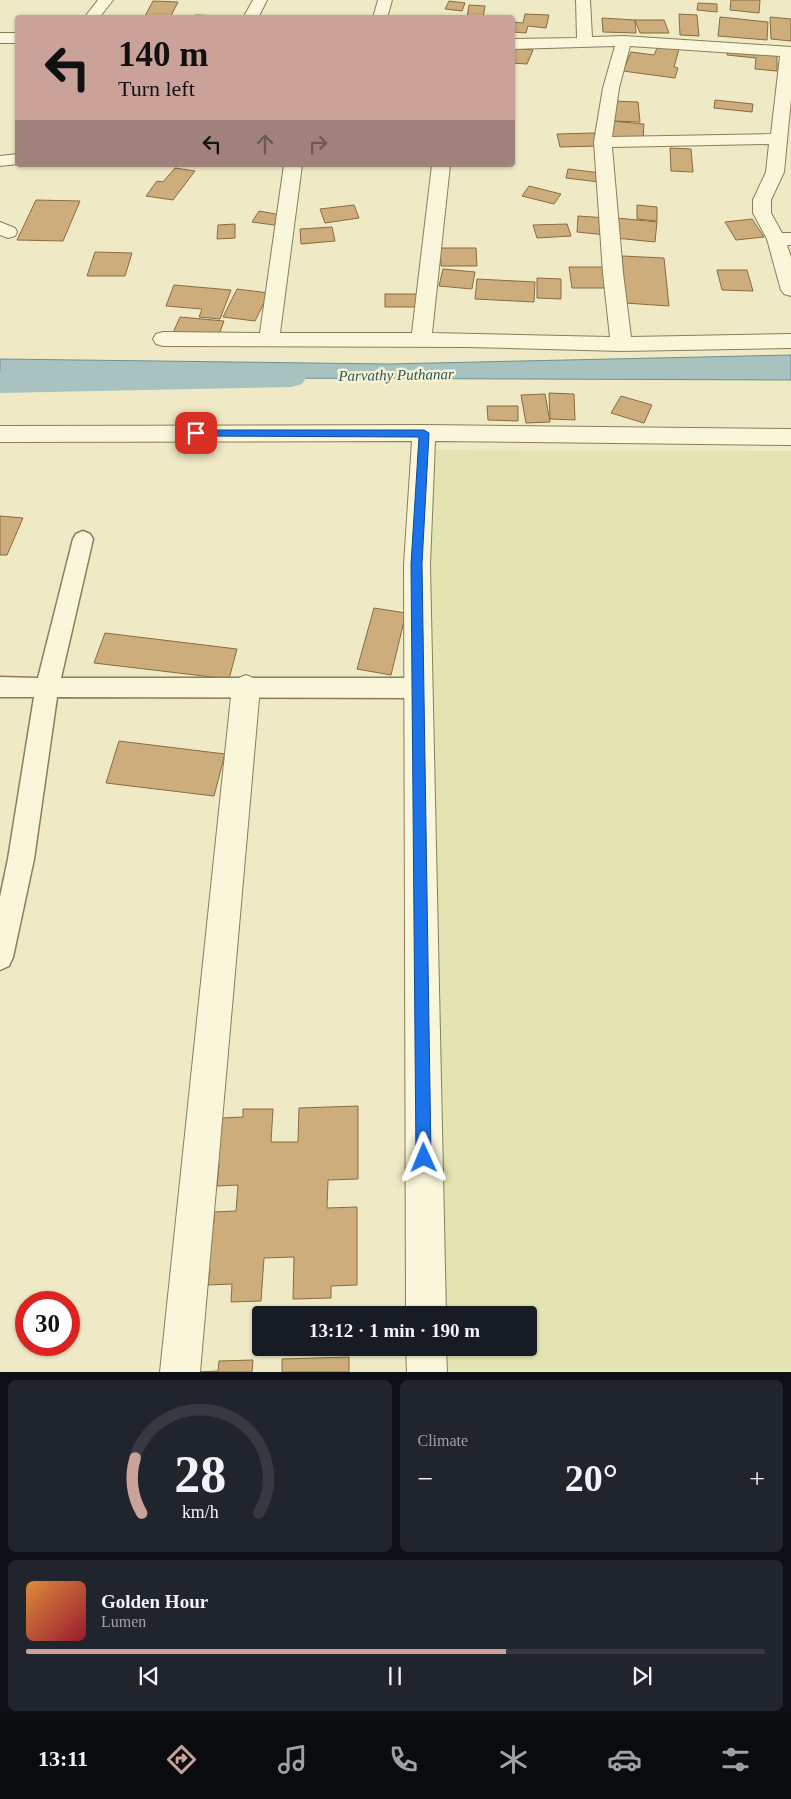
<!DOCTYPE html>
<meta charset="utf-8">
<style>
body{margin:0;font-family:Georgia,serif;background:#20242c;color:#f1f3f6;height:100vh;display:flex;flex-direction:column;font-size:19px;white-space:nowrap}
*{box-sizing:border-box;margin:0}
p{font-size:16px;color:#9ea1a6}
.icon{flex:none;width:28px;height:28px;fill:none;stroke:currentColor;stroke-width:2;stroke-linecap:round;stroke-linejoin:round}
.map{position:relative;height:1372px;overflow:hidden}
.panel{display:flex;flex-direction:column;gap:8px;padding:8px;background:#0d0f14;flex:1}
.panel>*{flex:none}
.top-card{position:absolute;left:15px;top:15px;width:500px;height:152px;border-radius:5px;box-shadow:0 1px 4px #0004;background:#caa29a;color:#111;overflow:hidden}
.speed{position:absolute;left:15px;top:1291px;display:flex;gap:10px;font-size:25px;font-weight:700;text-align:center}
.speed>*{display:grid;place-content:center;width:65px;height:65px;border-radius:50%;background:#171b24;box-shadow:0 1px 4px #0004;line-height:1}
.speed .limit{border:8px solid #d22;background:#fff;color:#111}
.pin{position:absolute;display:grid;place-items:center;width:42px;height:42px;color:#fff;margin:-21px;border-radius:10px;box-shadow:0 2px 8px #0006}
.me{position:absolute;width:55px;margin:-28px;rotate:359deg;stroke-linejoin:round;filter:drop-shadow(0 0 4px #0008)}
.turn{display:flex;align-items:center;gap:18px;height:105px;padding:0 20px;font-size:22px}
.turn .icon{width:65px;height:65px;stroke-width:2.5}
.turn b{display:block;font-size:35px;line-height:42px}
.lanes{display:flex;align-items:center;height:48px;padding:0 20px;background:#0003;justify-content:center;gap:25px;direction:ltr}
.lanes .off{opacity:.35}
.big{font-size:38px;font-weight:600;line-height:1.1}
.panel .tile{flex:1;display:flex;flex-direction:column;justify-content:center;gap:8px;min-width:0;padding:0 18px;border-radius:8px;background:#20242c}
.panel .dial{align-items:center;gap:0}
.dial svg{height:130px;overflow:visible;fill:none;stroke:#363941;stroke-width:7;stroke-linecap:round;text-anchor:middle}
.dial text{fill:#f1f3f6;stroke:none}
.song{display:flex;align-items:center;gap:15px}
.cover{width:60px;height:60px;border-radius:8px;background:linear-gradient(135deg,hsl(30 70% 55%),hsl(350 70% 35%))}
.played{height:5px;border-radius:2px;background:linear-gradient(90deg,#caa29a 65%,#363941 65%)}
.keys{display:flex;justify-content:space-around;direction:ltr}
.heat{display:flex;justify-content:space-between;align-items:center;font-size:28px;direction:ltr}
.panel .tiles{flex:1;display:grid;gap:8px;grid-template-columns:1fr 1fr}
.tile:last-child{grid-column:span 2}
.trip{position:absolute;left:252px;top:1306px;width:285px;height:50px;border-radius:5px;background:#171b24;box-shadow:0 1px 4px #0004;font-weight:600;line-height:50px;text-align:center}
.dock{display:flex;height:80px;justify-content:space-around;align-items:center;background:#090b0e;color:#9ea1a6}
.dock .icon{width:35px;height:35px}
.dock .current{color:#caa29a}
.dock b{font-size:22px;color:#f1f3f6}
.map>svg:first-child{display:block}
</style>
<div class="map">
<svg width="791" height="1372" viewBox="0 0 791 1372">
<rect width="100%" height="100%" fill="#efeac5"/>
<polygon fill="#e3e4b2" points="423,450 791,451 791,1371 447,1371 446,1348 529,1348 529,1315 445,1315"/>
<polygon fill="#a7c2bf" stroke="#6d918f" points="791,355 791,380 0,377 0,359 388,364"/>
<g fill="none" stroke-linecap="round" stroke-linejoin="round">
<polygon fill="#a7c2bf" fill-rule="evenodd" points="291,367 302,370 307,377 302,384 291,387 0,393 0,371"/>
</g>
<g fill="#cdad7b" stroke="#896b40">
<polygon points="731,0 760,0 759,13 730,10"/>
<polygon points="153,1 178,2 170,18 144,18"/>
<polygon points="449,1 465,3 462,11 445,9"/>
<polygon points="698,3 717,4 717,12 697,10"/>
<polygon points="469,5 485,6 483,18 467,18"/>
<polygon points="525,14 549,15 546,28 528,26 526,33 512,32 512,22 523,23"/>
<polygon points="679,14 697,15 699,36 680,35"/>
<polygon points="195,15 225,16 194,18"/>
<polygon points="720,17 768,22 767,40 718,36"/>
<polygon points="770,17 791,19 791,41 771,39"/>
<polygon points="602,18 635,20 636,33 603,32"/>
<polygon points="635,20 664,20 669,33 640,33"/>
<polygon points="658,46 679,49 674,67 678,68 675,78 623,71 631,52 654,55"/>
<polygon points="514,48 533,50 527,64 512,63"/>
<polygon points="727,49 777,55 777,71 755,69 756,58 727,55"/>
<polygon points="715,100 753,104 752,112 714,108"/>
<polygon points="612,101 638,102 640,122 613,121"/>
<polygon points="611,121 644,124 643,140 610,137"/>
<polygon points="595,133 598,146 560,147 557,134"/>
<polygon points="670,148 691,149 693,172 671,171"/>
<polygon points="175,168 195,171 173,200 146,196 157,181 163,182"/>
<polygon points="568,169 601,173 599,182 566,178"/>
<polygon points="529,186 561,194 554,204 522,196"/>
<polygon points="36,200 80,201 63,241 17,240"/>
<polygon points="354,205 359,218 325,223 320,209"/>
<polygon points="637,205 657,207 657,221 637,219"/>
<polygon points="259,211 281,215 274,225 252,222"/>
<polygon points="578,216 607,218 607,235 577,232"/>
<polygon points="617,218 657,222 655,242 615,238"/>
<polygon points="752,219 764,237 736,240 725,222"/>
<polygon points="235,224 235,238 217,239 218,225"/>
<polygon points="567,224 571,236 537,238 533,225"/>
<polygon points="332,227 335,241 301,244 300,229"/>
<polygon points="440,248 476,248 477,266 441,266"/>
<polygon points="95,252 132,253 125,276 87,276"/>
<polygon points="622,256 664,258 669,306 625,303"/>
<polygon points="569,267 606,267 609,288 572,288"/>
<polygon points="443,269 475,272 472,289 439,286"/>
<polygon points="717,270 747,270 753,291 722,290"/>
<polygon points="537,278 561,279 561,299 537,298"/>
<polygon points="477,279 535,282 534,302 475,299"/>
<polygon points="174,285 231,290 220,319 199,317 202,309 166,306"/>
<polygon points="237,289 269,293 255,321 223,317"/>
<rect x="385" y="294" width="33" height="13"/>
<polygon points="180,317 224,321 218,337 173,333"/>
<polygon points="549,393 574,394 575,420 550,419"/>
<polygon points="545,394 550,422 526,423 521,395"/>
<polygon points="621,396 652,405 644,423 611,413"/>
<polygon points="487,406 518,406 518,421 488,420"/>
<polygon points="0,516 23,518 7,555 0,555"/>
<polygon points="374,608 406,613 391,675 357,669"/>
<polygon points="105,633 237,649 229,679 94,663"/>
<polygon points="119,741 225,754 214,796 106,783"/>
<polygon points="358,1106 358,1179 328,1180 327,1208 357,1207 357,1285 331,1286 331,1298 293,1299 294,1257 264,1258 261,1301 231,1302 232,1284 208,1285 210,1268 200,1268 204,1223 214,1223 214,1212 236,1211 238,1185 217,1186 219,1164 209,1164 211,1131 221,1131 222,1118 243,1117 243,1109 273,1109 271,1142 298,1142 299,1108"/>
<polygon points="349,1357 349,1372 282,1372 282,1359"/>
<polygon points="253,1360 252,1372 199,1372 218,1371 219,1361"/>
</g>
<g fill="none" stroke-linecap="round" stroke-linejoin="round">
<g stroke="#8a7d5b" stroke-width="3">
<polygon id="lane" points="83,531 90,534 93,539 61,678 417,678 425,681 428,688 425,695 417,698 57,697 34,859 13,957 9,966 0,970 0,897 8,859 34,697 0,697 0,677 38,678 73,539 76,534"/>
</g>
<g stroke="#8a7d5b" stroke-width="2">
<g id="street">
<polygon points="98,0 113,0 99,18 84,18"/>
<polygon points="253,0 267,0 258,18 243,18"/>
<polygon points="378,0 392,0 387,18 373,18"/>
<path d="M576 0H590L592 37 624 36 791 47V99L784 172 771 200V213L782 233H791V245H787L791 257V296L784 294 781 290 767 239 753 213V200L766 172 769 144 612 147 623 273 631 337 791 334V348L621 351 468 347 163 346 156 344 153 339 156 334 163 332 260 333 284 165H302L280 333H412L432 165H450L432 333 610 337 603 273 594 142 603 88 615 46 512 49V39L577 38ZM630 46 780 56 771 134 612 137 619 88Z"/>
<rect x="0" y="33" width="18" height="10"/>
<polygon points="18,154 18,164 0,166 0,156"/>
<polygon points="0,222 15,228 17,232 15,236 8,238 0,235"/>
<polygon points="424,425 791,429 791,445 435,441 430,565 446,1315 406,1315 404,565 412,441 0,442 0,426"/>
<polygon points="246,675 256,679 260,687 200,1372 160,1372 232,687 236,679"/>
<polygon points="406,1348 446,1348 447,1372 407,1372"/>
</g>
</g>
<use href="#lane" fill="#f9f6d9" fill-rule="evenodd"/>
<use href="#street" fill="#f9f6d9" fill-rule="evenodd"/>
</g>
<polygon fill="#1a73e8" stroke="#114b97" points="196,430 424,430 429,433 422,564 431,1158 429,1163 424,1165 418,1163 416,1158 411,564 419,437 196,436 192,433"/>
<g text-anchor="middle" dominant-baseline="central" stroke-width="5" stroke-linejoin="round" paint-order="stroke">
<g font-size="15" font-style="italic" fill="#2e545a" stroke="#f6f3d5">
<text transform="translate(396 375) rotate(-1)">Parvathy Puthanar</text>
</g>
</g>
</svg>
<div class="speed"><div class="limit">30</div></div>
<div class="pin" style="left:196px;top:433px;background:#d93025"><svg class="icon" aria-label="arrive" viewBox="0 0 24 24"><path d="M6 21V4h12l-3 4 3 4H6"/></svg></div>
<svg class="me" style="left:424px;top:1158px" viewBox="-20 -20 40 40"><path d="M0-17L14 15 0 8-14 15z" fill="#1a73e8" stroke="#fff" stroke-width="4"/></svg>
<div class="trip">13:12 · 1 min · 190 m</div>
<div class="top-card">
<div class="turn"><svg class="icon" aria-label="left" viewBox="0 0 24 24"><path d="M17 20v-9H6M10 6l-5 5 5 5"/></svg><div><b>140 m</b>Turn left</div></div>
<div class="lanes"><svg class="icon" aria-label="left" viewBox="0 0 24 24"><path d="M17 20v-9H6M10 6l-5 5 5 5"/></svg><svg class="icon off" aria-label="ahead" viewBox="0 0 24 24"><path d="M12 20V5M6 11l6-6 6 6"/></svg><svg class="icon off" aria-label="right" viewBox="0 0 24 24"><path d="M7 20v-9h11M14 6l5 5-5 5"/></svg></div>
</div>
</div>
<section class="panel">
<div class="tiles">
<div class="tile dial"><svg viewBox="0 0 100 80">
<path d="M14 69A42 42 0 1 1 86 69"/>
<path d="M14 69A42 42 0 0 1 10 35" stroke="#caa29a"/>
<text x="50" y="56" font-size="32" font-weight="700">28</text>
<text x="50" y="72" font-size="11">km/h</text>
</svg></div>
<div class="tile"><p>Climate</p>
<div class="heat"><a>−</a><b class="big">20°</b><a>+</a></div>
</div>
<div class="tile">
<div class="song"><i class="cover"></i><div><b>Golden Hour</b><p>Lumen</p></div></div>
<div class="played"></div>
<div class="keys"><svg class="icon" aria-label="previous" viewBox="0 0 24 24"><path d="M18 5L8 12l10 7zM5 5v14"/></svg><svg class="icon" aria-label="pause" viewBox="0 0 24 24"><path d="M8 5v14M16 5v14"/></svg><svg class="icon" aria-label="next" viewBox="0 0 24 24"><path d="M6 5l10 7-10 7zM19 5v14"/></svg></div>
</div>
</div>
</section>
<nav class="dock">
<b>13:11</b>
<svg class="icon current" aria-label="directions" viewBox="0 0 24 24"><path d="M12 3l9 9-9 9-9-9zM9 14v-3h6M13 9l2 2-2 2"/></svg>
<svg class="icon" aria-label="music" viewBox="0 0 24 24"><path d="M9 18V5l10-2v13"/><circle cx="6" cy="18" r="3"/><circle cx="16" cy="16" r="3"/></svg>
<svg class="icon" aria-label="phone" viewBox="0 0 24 24"><path d="M5 4h4l2 5-3 2q2 4 5 5l2-3 5 2v4C11 20 4 13 5 4z"/></svg>
<svg class="icon" aria-label="climate" viewBox="0 0 24 24"><path d="M12 3v18M4 7l16 10M4 17L20 7"/></svg>
<svg class="icon" aria-label="car" viewBox="0 0 24 24"><path d="M5 17H2v-5l4-1 3-4h7l3 4 3 1v5h-3M9 17h6M6 11h13"/><circle cx="7" cy="17" r="2"/><circle cx="17" cy="17" r="2"/></svg>
<svg class="icon" aria-label="filters" viewBox="0 0 24 24"><path d="M4 7h16M4 17h16"/><circle cx="9" cy="7" r="2"/><circle cx="15" cy="17" r="2"/></svg>
</nav>
